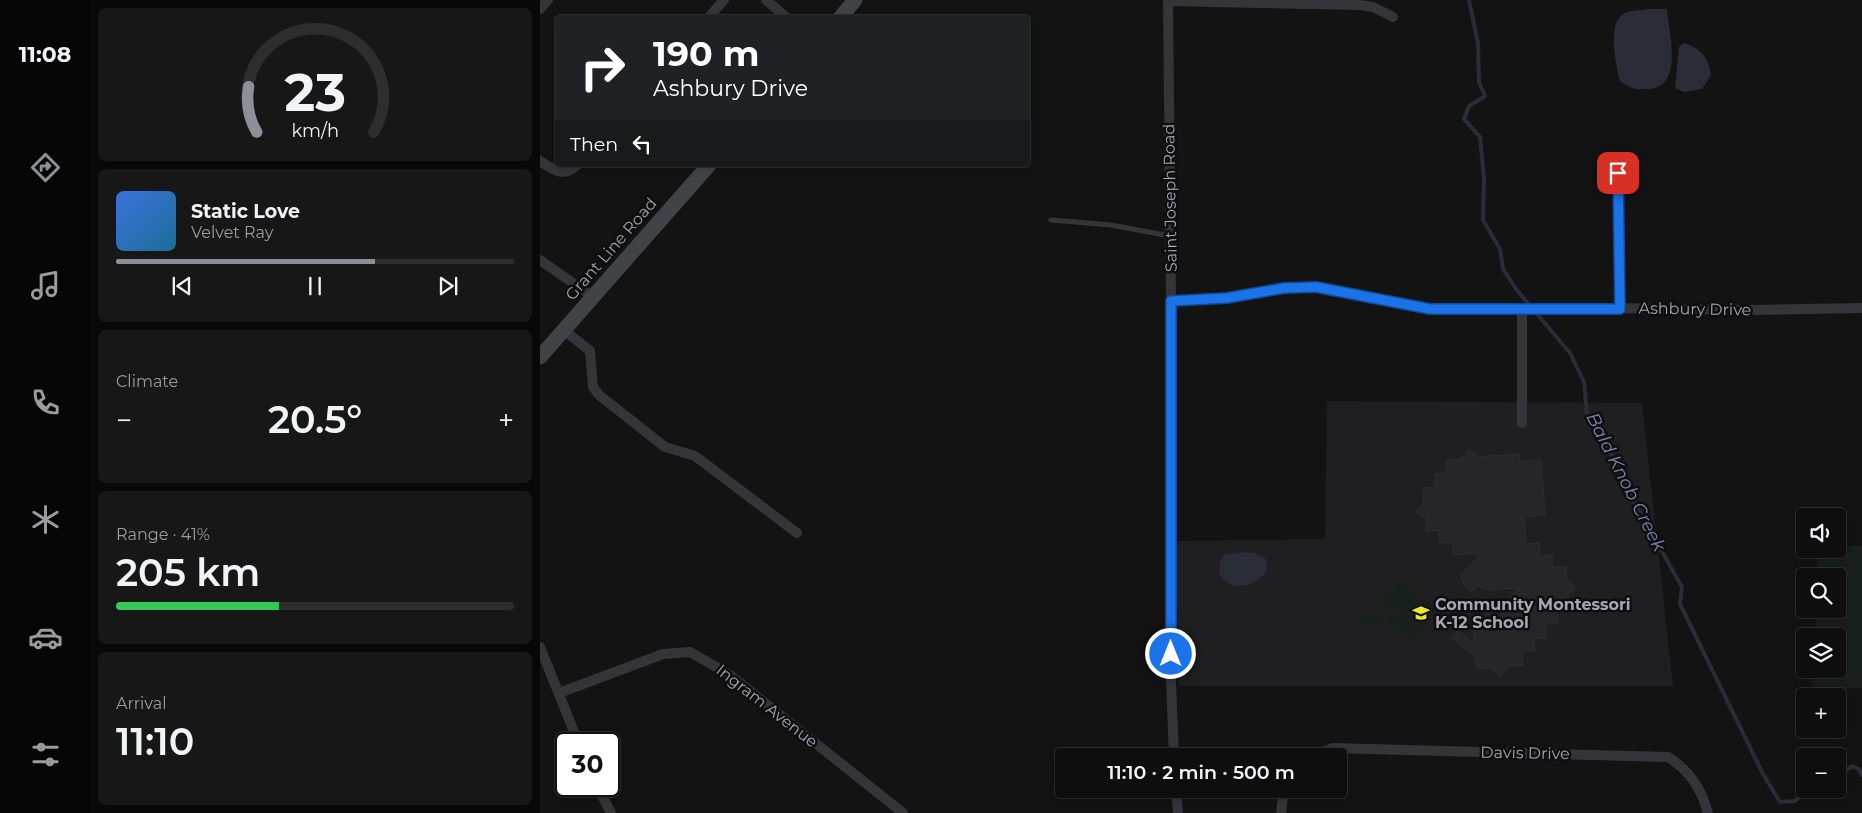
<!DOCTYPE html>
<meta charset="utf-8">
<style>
body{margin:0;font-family:Montserrat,sans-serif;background:#171718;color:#f1f3f6;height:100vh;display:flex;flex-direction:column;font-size:19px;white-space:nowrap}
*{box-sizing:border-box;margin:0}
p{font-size:16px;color:#9b9c9e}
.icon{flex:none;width:28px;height:28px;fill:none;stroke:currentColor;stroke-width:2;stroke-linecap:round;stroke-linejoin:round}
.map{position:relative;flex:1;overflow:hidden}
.side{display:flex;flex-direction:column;gap:8px;padding:8px;background:#080808;width:450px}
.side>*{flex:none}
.top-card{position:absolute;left:15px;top:15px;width:475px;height:152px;border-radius:5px;box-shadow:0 2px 8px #0003,0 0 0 1px #2e2e2f;background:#202124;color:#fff;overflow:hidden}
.buttons{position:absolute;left:1256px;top:508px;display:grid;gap:10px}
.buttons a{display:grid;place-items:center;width:50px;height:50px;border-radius:5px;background:#0e0e0f;box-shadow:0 2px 8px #0003,0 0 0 1px #2e2e2f;font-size:25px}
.speed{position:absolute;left:15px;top:732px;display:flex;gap:10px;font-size:25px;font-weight:700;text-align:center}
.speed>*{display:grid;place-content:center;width:65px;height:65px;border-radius:50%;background:#0e0e0f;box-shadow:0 2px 8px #0003,0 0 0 1px #2e2e2f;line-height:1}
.speed .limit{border:2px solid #111;border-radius:8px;background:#fff;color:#111}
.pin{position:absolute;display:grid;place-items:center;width:42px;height:42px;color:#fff;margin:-21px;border-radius:10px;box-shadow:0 2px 8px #0006}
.me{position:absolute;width:55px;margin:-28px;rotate:0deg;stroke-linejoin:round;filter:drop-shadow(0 0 4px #0008)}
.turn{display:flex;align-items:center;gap:18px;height:105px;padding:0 15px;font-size:22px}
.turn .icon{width:65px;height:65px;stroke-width:2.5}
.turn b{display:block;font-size:35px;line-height:42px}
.then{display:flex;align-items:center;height:48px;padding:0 15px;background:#0003;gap:10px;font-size:19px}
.big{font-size:38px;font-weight:600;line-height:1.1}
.side .tile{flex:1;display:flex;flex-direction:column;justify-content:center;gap:8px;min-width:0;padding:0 18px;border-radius:8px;background:#171718}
.side .dial{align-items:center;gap:0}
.dial svg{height:130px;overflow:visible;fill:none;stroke:#2e2e2f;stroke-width:7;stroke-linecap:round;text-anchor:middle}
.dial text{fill:#f1f3f6;stroke:none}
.song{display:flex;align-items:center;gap:15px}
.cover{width:60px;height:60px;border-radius:8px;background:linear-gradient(135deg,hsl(220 70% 55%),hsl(200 70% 35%))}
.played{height:5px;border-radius:2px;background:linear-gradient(90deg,#8c9099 65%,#2e2e2f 65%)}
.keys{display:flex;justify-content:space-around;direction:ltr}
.heat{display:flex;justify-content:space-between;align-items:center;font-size:28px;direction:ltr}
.charge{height:8px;border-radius:4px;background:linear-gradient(90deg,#34c759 41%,#2e2e2f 0)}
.trip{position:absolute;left:515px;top:748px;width:292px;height:50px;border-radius:5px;background:#0e0e0f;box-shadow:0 2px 8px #0003,0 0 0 1px #2e2e2f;font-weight:600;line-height:50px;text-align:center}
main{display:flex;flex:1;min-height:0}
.tabs{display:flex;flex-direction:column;width:90px;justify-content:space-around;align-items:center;background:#060606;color:#9b9c9e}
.tabs .icon{width:35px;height:35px}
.tabs .selected{color:#8c9099}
.tabs b{font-size:22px;color:#f1f3f6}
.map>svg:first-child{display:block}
</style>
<main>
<nav class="tabs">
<b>11:08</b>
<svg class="icon selected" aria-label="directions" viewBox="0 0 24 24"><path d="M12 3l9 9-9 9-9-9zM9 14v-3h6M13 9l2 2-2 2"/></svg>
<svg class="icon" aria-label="music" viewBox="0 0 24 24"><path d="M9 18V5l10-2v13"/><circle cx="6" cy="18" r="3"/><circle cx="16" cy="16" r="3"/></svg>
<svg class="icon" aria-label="phone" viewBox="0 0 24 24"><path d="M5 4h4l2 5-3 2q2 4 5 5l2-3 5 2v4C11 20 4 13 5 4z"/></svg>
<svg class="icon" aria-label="climate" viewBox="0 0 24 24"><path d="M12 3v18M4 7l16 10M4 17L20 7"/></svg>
<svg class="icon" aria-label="car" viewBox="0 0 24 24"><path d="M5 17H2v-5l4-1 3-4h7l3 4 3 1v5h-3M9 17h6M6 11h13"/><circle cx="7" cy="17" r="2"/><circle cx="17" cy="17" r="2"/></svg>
<svg class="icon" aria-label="filters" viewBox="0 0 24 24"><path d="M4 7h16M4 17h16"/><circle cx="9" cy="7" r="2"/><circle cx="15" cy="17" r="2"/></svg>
</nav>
<section class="side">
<div class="tile dial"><svg viewBox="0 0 100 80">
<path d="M14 69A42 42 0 1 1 86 69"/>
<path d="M14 69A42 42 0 0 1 9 41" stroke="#8c9099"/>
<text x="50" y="56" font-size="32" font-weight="700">23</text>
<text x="50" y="72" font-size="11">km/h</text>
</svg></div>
<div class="tile">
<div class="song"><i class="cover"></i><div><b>Static Love</b><p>Velvet Ray</p></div></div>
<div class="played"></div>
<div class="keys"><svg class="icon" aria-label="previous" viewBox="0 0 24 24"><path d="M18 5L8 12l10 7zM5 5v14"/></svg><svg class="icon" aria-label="pause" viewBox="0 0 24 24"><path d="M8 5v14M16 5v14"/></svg><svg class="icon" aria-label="next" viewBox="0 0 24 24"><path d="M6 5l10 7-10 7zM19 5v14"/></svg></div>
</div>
<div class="tile"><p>Climate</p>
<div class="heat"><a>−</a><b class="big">20.5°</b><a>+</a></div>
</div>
<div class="tile"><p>Range · 41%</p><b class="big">205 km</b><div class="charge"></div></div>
<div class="tile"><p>Arrival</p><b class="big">11:10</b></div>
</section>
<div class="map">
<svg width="1322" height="813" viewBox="0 0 1322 813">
<rect width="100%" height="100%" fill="#131314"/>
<polygon fill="#1f1f21" points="787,401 1102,403 1133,686 639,686 636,541 785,539"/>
<g fill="#191f1c">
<polygon points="1298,546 1322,546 1322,688 1272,690 1273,669 1298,669 1298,636 1275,636 1276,609 1298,609 1298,576 1277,576 1278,549 1298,549"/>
<polygon points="860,579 894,608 893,609 874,614 857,608 838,609 836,607"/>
<polygon points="854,610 873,616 891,613 895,614 871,642 837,614"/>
<path d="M817 611 827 618 831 613 846 624C836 626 823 626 816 618Z"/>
</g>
<g fill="#2a2d37">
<path d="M1109 9H1127C1129 33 1144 87 1109 89 1094 90 1092 89 1080 81 1076 65 1066 22 1085 13 1092 10 1102 10 1109 9Z"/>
<path d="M1144 43C1162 49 1168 57 1171 75L1162 89 1144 92 1135 88 1139 47Z"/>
<path d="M703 552 715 553 725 558C738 579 691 600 679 573L680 561 684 555Z"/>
</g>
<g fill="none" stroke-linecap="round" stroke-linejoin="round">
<g stroke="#2a2d37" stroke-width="4">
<polyline points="929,0 938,43 939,82 945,96 929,106 924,119 940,137 944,178 943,220 960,249 963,269 976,289 1030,353 1044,382 1047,415 1056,433 1079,466 1088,491 1142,587 1140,604 1223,774 1240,802 1255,801 1268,789"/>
<polyline points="1298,776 1312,766 1319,769 1322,775"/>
</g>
</g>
<polygon fill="#262628" stroke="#2e2d30" points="929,449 939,457 979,454 979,461 1001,460 1005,515 984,517 986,544 999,543 1000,556 1012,555 1013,567 1026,567 1027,580 1036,587 1028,596 1030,609 1017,610 1018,623 1006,624 1006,638 994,638 995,651 982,652 983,665 969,666 960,676 950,668 937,668 937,659 912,638 918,630 934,644 933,625 946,624 945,612 959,610 978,588 948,590 937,586 931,592 924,585 921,576 941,553 914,555 912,542 900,543 899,530 886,531 886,518 876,511 884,502 883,488 895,487 895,474 907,473 906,460 920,459"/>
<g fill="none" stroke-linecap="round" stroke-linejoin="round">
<polyline stroke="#353439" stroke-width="5" points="511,220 571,225 630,236"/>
<g stroke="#353439" stroke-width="10">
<polyline points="226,0 247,18"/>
<polyline points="628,0 631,301 631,682 634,756"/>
<polyline points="628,1 820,5 833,7 853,17"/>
<polyline points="0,9 8,0"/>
<polyline points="168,18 184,0"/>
<path d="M0 161C13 170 24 178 37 165"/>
<polyline points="1078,173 1080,309"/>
<polyline points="0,260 53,297"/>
<polyline points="631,301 687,298 744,289 776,287 889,309 1060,308 1215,310 1322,308"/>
<polyline points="982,309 982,423"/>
<polyline points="24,330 50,351 53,387 59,395 125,447 155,456 257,533"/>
<polyline points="0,647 39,744"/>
<polyline points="19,693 123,654 150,652 190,675 363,813"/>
<path d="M772 756 793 748 1128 757C1150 771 1161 788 1168 813"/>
<polyline points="57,786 71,813"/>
<polyline points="636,789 638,813"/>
<polyline points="741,813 744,789"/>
</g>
<g stroke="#424249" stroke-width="15">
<polyline points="300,18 315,0"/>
<polyline points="0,357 169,165"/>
</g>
</g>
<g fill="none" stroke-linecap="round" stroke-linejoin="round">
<g stroke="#114b97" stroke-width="12">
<polyline id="route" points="631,654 631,301 687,298 744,288 776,287 890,309 1080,309 1078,173"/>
</g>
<use href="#route" stroke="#1a73e8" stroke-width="9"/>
</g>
<defs>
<g id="school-bare" transform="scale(1.35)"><path d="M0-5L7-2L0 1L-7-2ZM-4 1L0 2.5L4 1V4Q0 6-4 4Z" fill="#e9e736" stroke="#0e0e0f" stroke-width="2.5" paint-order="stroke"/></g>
</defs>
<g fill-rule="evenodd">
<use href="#school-bare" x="881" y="613"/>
</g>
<g text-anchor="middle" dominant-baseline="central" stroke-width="5" stroke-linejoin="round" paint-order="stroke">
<g font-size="16" fill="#a5a5b4" stroke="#0e0e0f">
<text transform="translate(630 198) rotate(-91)">Saint Joseph Road</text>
<text transform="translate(71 249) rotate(-49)">Grant Line Road</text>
<text transform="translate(1155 309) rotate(1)">Ashbury Drive</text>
<text transform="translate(227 706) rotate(38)">Ingram Avenue</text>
<text transform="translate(985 753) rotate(1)">Davis Drive</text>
</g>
<g font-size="16" font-weight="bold" fill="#a5a5b4" stroke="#0e0e0f" text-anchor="start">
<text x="895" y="604">Community Montessori<tspan x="895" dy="18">K-12 School</tspan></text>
</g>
<g font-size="18" font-style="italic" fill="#7d87ae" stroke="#0e0e0f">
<text transform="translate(1086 482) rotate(63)">Bald Knob Creek</text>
</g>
</g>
</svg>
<div class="buttons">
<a><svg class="icon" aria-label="sound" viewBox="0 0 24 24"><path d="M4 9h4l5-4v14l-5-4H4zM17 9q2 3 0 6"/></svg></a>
<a><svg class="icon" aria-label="search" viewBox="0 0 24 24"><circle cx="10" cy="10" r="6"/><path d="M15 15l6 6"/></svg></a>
<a><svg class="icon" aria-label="layers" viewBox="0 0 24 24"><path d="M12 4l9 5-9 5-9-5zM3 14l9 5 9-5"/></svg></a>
<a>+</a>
<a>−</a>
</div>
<div class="speed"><div class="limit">30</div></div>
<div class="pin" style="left:1078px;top:173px;background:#d93025"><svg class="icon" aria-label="arrive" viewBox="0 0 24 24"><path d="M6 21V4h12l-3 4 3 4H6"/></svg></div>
<svg class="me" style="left:631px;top:654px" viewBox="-20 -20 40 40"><circle r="17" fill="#1a73e8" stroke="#fff" stroke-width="3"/><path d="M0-11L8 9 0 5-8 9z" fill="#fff"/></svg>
<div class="trip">11:10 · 2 min · 500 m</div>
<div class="top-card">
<div class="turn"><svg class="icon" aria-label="right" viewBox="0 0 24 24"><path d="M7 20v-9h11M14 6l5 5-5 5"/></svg><div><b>190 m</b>Ashbury Drive</div></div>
<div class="then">Then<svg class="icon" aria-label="left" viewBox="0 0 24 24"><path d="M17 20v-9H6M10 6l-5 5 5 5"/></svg></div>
</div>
</div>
</main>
